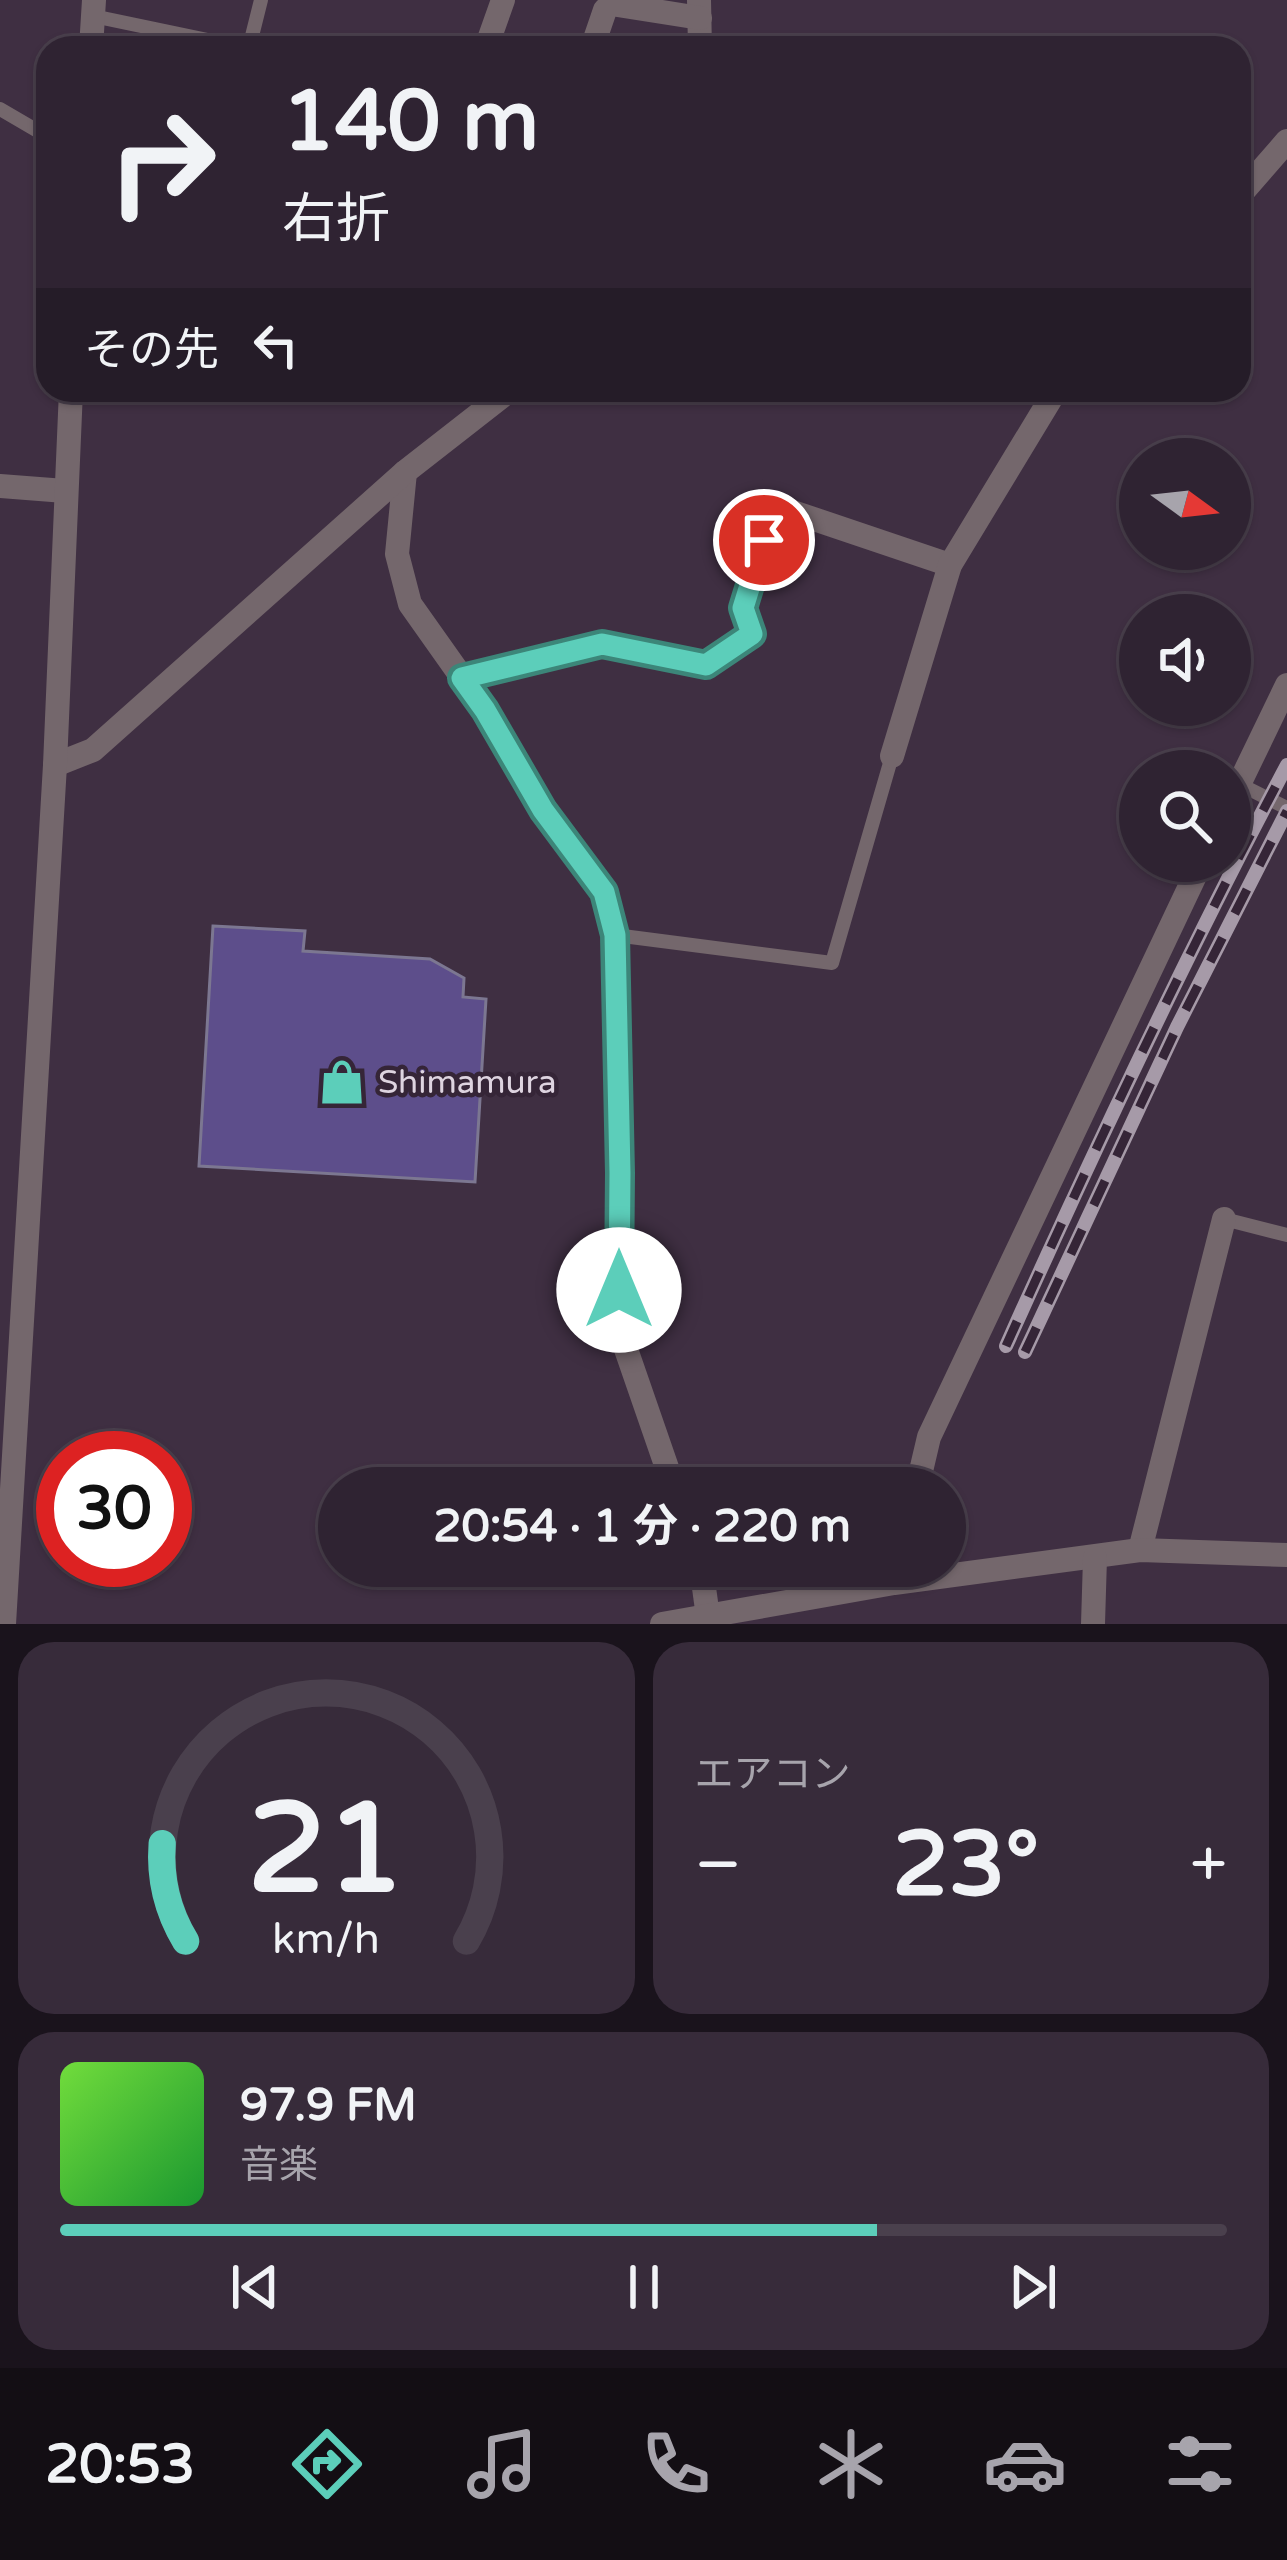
<!DOCTYPE html>
<html lang="ja">
<meta charset="utf-8">
<style>
body{margin:0;font-family:"Varela Round","Noto Sans JP",sans-serif;background:#372b3a;color:#f1f3f6;height:100vh;display:flex;flex-direction:column;font-size:45px;white-space:nowrap}
*{box-sizing:border-box;margin:0}
p{font-size:39px;color:#a7a4ac}
.icon{flex:none;width:66px;height:66px;fill:none;stroke:currentColor;stroke-width:2;stroke-linecap:round;stroke-linejoin:round}
.map{position:relative;height:1624px;overflow:hidden}
.sheet{display:flex;flex-direction:column;gap:18px;padding:18px;background:#1a131c;flex:1}
.sheet>*{flex:none}
.banner{position:absolute;left:36px;top:36px;width:1215px;height:366px;border-radius:36px;box-shadow:0 3px 9px #0004,0 0 0 3px #4a404d;background:#2f2332;color:#f1f3f6;overflow:hidden}
.needle{width:78px;rotate:105deg}
.fabs{position:absolute;left:1119px;top:438px;display:grid;gap:24px}
.fabs a{display:grid;place-items:center;width:132px;height:132px;border-radius:50%;background:#2f2332;box-shadow:0 3px 9px #0004,0 0 0 3px #4a404d;font-size:60px}
.speed{position:absolute;left:36px;top:1431px;display:flex;gap:24px;font-size:60px;font-weight:700;text-align:center}
.speed>*{display:grid;place-content:center;width:156px;height:156px;border-radius:50%;background:#2f2332;box-shadow:0 3px 9px #0004,0 0 0 3px #4a404d;line-height:1}
.speed .limit{border:18px solid #d22;background:#fff;color:#111}
.pin{position:absolute;display:grid;place-items:center;width:102px;height:102px;color:#fff;margin:-51px;border:6px solid #fff;border-radius:50%;box-shadow:0 3px 12px #0007}
.me{position:absolute;width:132px;margin:-66px;rotate:0deg;stroke-linejoin:round;filter:drop-shadow(0 0 9px #0008)}
.turn{display:flex;align-items:center;gap:42px;height:252px;padding:0 48px;font-size:54px}
.turn .icon{width:156px;height:156px;stroke-width:2.5}
.turn b{display:block;font-size:84px;line-height:102px}
.then{display:flex;align-items:center;height:114px;padding:0 48px;background:#0003;gap:24px;font-size:45px}
.big{font-size:90px;font-weight:700;line-height:1.1}
.sheet .widget{flex:1;display:flex;flex-direction:column;justify-content:center;gap:18px;min-width:0;padding:0 42px;border-radius:36px;background:#372b3a}
.sheet .dial{align-items:center;gap:0}
.dial svg{height:312px;overflow:visible;fill:none;stroke:#4a404d;stroke-width:7;stroke-linecap:round;text-anchor:middle}
.dial text{fill:#f1f3f6;stroke:none}
.song{display:flex;align-items:center;gap:36px}
.cover{width:144px;height:144px;border-radius:18px;background:linear-gradient(135deg,hsl(100 70% 55%),hsl(130 70% 35%))}
.played{height:12px;border-radius:6px;background:linear-gradient(90deg,#5cceba 70%,#4a404d 70%)}
.keys{display:flex;justify-content:space-around;direction:ltr}
.heat{display:flex;justify-content:space-between;align-items:center;font-size:66px;direction:ltr}
.sheet .tiles{flex:1;display:grid;gap:18px;grid-template-columns:1fr 1fr}
.widget:last-child{grid-column:span 2}
.trip{position:absolute;left:318px;top:1467px;width:648px;height:120px;border-radius:60px;background:#2f2332;box-shadow:0 3px 9px #0004,0 0 0 3px #4a404d;font-weight:700;line-height:120px;text-align:center}
.tab-bar{display:flex;height:192px;justify-content:space-around;align-items:center;background:#130e14;color:#a7a4ac}
.tab-bar .icon{width:84px;height:84px}
.tab-bar .selected{color:#5cceba}
.tab-bar b{font-size:54px;color:#f1f3f6}
.map>svg:first-child{display:block}
</style>
<div class="map">
<svg width="1287" height="1624" viewBox="0 0 1287 1624">
<rect width="100%" height="100%" fill="#3f2f42"/>
<polygon fill="#5d4e8b" stroke="#7c7791" stroke-width="3" points="213,926 305,931 303,951 430,959 464,978 463,997 486,999 475,1182 199,1166"/>
<g fill="none" stroke-linecap="round" stroke-linejoin="round">
<g stroke="#74676c" stroke-width="14">
<polyline points="93,16 246,48"/>
<polyline points="249,48 261,0"/>
<polyline points="0,109 48,137"/>
<polyline points="462,678 602,644 706,665 752,634"/>
<polyline points="1239,784 1287,808"/>
<polyline points="615,935 832,963 892,756"/>
<polyline points="1224,1219 1287,1235"/>
</g>
<g stroke="#74676c" stroke-width="24">
<polyline points="699,0 700,48"/>
<polyline points="486,48 503,0"/>
<polyline points="592,48 605,10 611,4 700,18"/>
<polyline points="1239,196 1287,141"/>
<polyline points="405,472 397,554 410,604 485,710 543,810 604,892 615,935 620,1173 619,1329 674,1488"/>
<polyline points="0,486 65,491"/>
<polyline points="752,634 743,608 775,506 950,565"/>
<polyline points="892,756 950,565 1056,390"/>
<polyline points="55,765 93,750 405,472 510,390"/>
<polyline points="1230,803 1287,685"/>
<polyline points="917,1488 929,1437 1202,861"/>
<polyline points="1140,1550 1224,1219"/>
<polyline points="701,1566 709,1624"/>
<polyline points="662,1624 894,1583 1140,1550 1287,1555"/>
<polyline points="1093,1624 1095,1558"/>
</g>
<g stroke="#74676c" stroke-width="24">
<polyline points="91,48 94,0"/>
<polyline points="4,1624 55,765 71,390"/>
</g>
<g stroke="#a69aa8" stroke-width="14">
<g id="rail">
<path d="M1006 1346C1094 1150 1186 955 1287 765"/>
<polyline points="1025,1352 1177,1027 1287,811"/>
</g>
</g>
<use href="#rail" stroke="#352537" stroke-width="9" stroke-dasharray="27" stroke-linecap="butt"/>
</g>
<g fill="none" stroke-linecap="round" stroke-linejoin="round">
<g stroke="#3c8679" stroke-width="30">
<polyline id="route" points="619,1290 620,1173 615,935 604,892 543,810 485,710 462,678 602,644 706,665 752,634 743,608 764,540"/>
</g>
<use href="#route" stroke="#5cceba" stroke-width="21"/>
</g>
<defs>
<g id="shop-bare" transform="scale(3.6)"><path d="M-5-2.5h2.3a2.7 3.5 0 0 1 5.4 0H5L5.5 6h-11ZM-1.5-2.5h3a1.5 2.3 0 0 0-3 0Z" fill="#5cceba" stroke="#352537" stroke-width="2.5" paint-order="stroke"/></g>
</defs>
<g fill-rule="evenodd">
<use href="#shop-bare" x="342" y="1082"/>
</g>
<g text-anchor="middle" dominant-baseline="central" stroke-width="9" stroke-linejoin="round" paint-order="stroke">
<g font-size="33" fill="#ded4e0" stroke="#352537" text-anchor="start">
<text x="378" y="1082">Shimamura</text>
</g>
</g>
</svg>
<div class="fabs">
<a><svg class="needle" viewBox="-14 -14 28 28"><path d="M0-13l5 13h-10z" fill="#e53935"/><path d="M0 13l5-13h-10z" fill="#a7a4ac"/></svg></a>
<a><svg class="icon" aria-label="sound" viewBox="0 0 24 24"><path d="M4 9h4l5-4v14l-5-4H4zM17 9q2 3 0 6"/></svg></a>
<a><svg class="icon" aria-label="search" viewBox="0 0 24 24"><circle cx="10" cy="10" r="6"/><path d="M15 15l6 6"/></svg></a>
</div>
<div class="speed"><div class="limit">30</div></div>
<div class="pin" style="left:764px;top:540px;background:#d93025"><svg class="icon" aria-label="arrive" viewBox="0 0 24 24"><path d="M6 21V4h12l-3 4 3 4H6"/></svg></div>
<svg class="me" style="left:619px;top:1290px" viewBox="-20 -20 40 40"><circle r="19" fill="#fff"/><path d="M0-13L10 11 0 6-10 11z" fill="#5cceba"/></svg>
<div class="trip">20:54 · 1 分 · 220 m</div>
<div class="banner">
<div class="turn"><svg class="icon" aria-label="right" viewBox="0 0 24 24"><path d="M7 20v-9h11M14 6l5 5-5 5"/></svg><div><b>140 m</b>右折</div></div>
<div class="then">その先<svg class="icon" aria-label="left" viewBox="0 0 24 24"><path d="M17 20v-9H6M10 6l-5 5 5 5"/></svg></div>
</div>
</div>
<section class="sheet">
<div class="tiles">
<div class="widget dial"><svg viewBox="0 0 100 80">
<path d="M14 69A42 42 0 1 1 86 69"/>
<path d="M14 69A42 42 0 0 1 8 44" stroke="#5cceba"/>
<text x="50" y="56" font-size="32" font-weight="700">21</text>
<text x="50" y="72" font-size="11">km/h</text>
</svg></div>
<div class="widget"><p>エアコン</p>
<div class="heat"><a>−</a><b class="big">23°</b><a>+</a></div>
</div>
<div class="widget">
<div class="song"><i class="cover"></i><div><b>97.9 FM</b><p>音楽</p></div></div>
<div class="played"></div>
<div class="keys"><svg class="icon" aria-label="previous" viewBox="0 0 24 24"><path d="M18 5L8 12l10 7zM5 5v14"/></svg><svg class="icon" aria-label="pause" viewBox="0 0 24 24"><path d="M8 5v14M16 5v14"/></svg><svg class="icon" aria-label="next" viewBox="0 0 24 24"><path d="M6 5l10 7-10 7zM19 5v14"/></svg></div>
</div>
</div>
</section>
<nav class="tab-bar">
<b>20:53</b>
<svg class="icon selected" aria-label="directions" viewBox="0 0 24 24"><path d="M12 3l9 9-9 9-9-9zM9 14v-3h6M13 9l2 2-2 2"/></svg>
<svg class="icon" aria-label="music" viewBox="0 0 24 24"><path d="M9 18V5l10-2v13"/><circle cx="6" cy="18" r="3"/><circle cx="16" cy="16" r="3"/></svg>
<svg class="icon" aria-label="phone" viewBox="0 0 24 24"><path d="M5 4h4l2 5-3 2q2 4 5 5l2-3 5 2v4C11 20 4 13 5 4z"/></svg>
<svg class="icon" aria-label="climate" viewBox="0 0 24 24"><path d="M12 3v18M4 7l16 10M4 17L20 7"/></svg>
<svg class="icon" aria-label="car" viewBox="0 0 24 24"><path d="M5 17H2v-5l4-1 3-4h7l3 4 3 1v5h-3M9 17h6M6 11h13"/><circle cx="7" cy="17" r="2"/><circle cx="17" cy="17" r="2"/></svg>
<svg class="icon" aria-label="filters" viewBox="0 0 24 24"><path d="M4 7h16M4 17h16"/><circle cx="9" cy="7" r="2"/><circle cx="15" cy="17" r="2"/></svg>
</nav>
